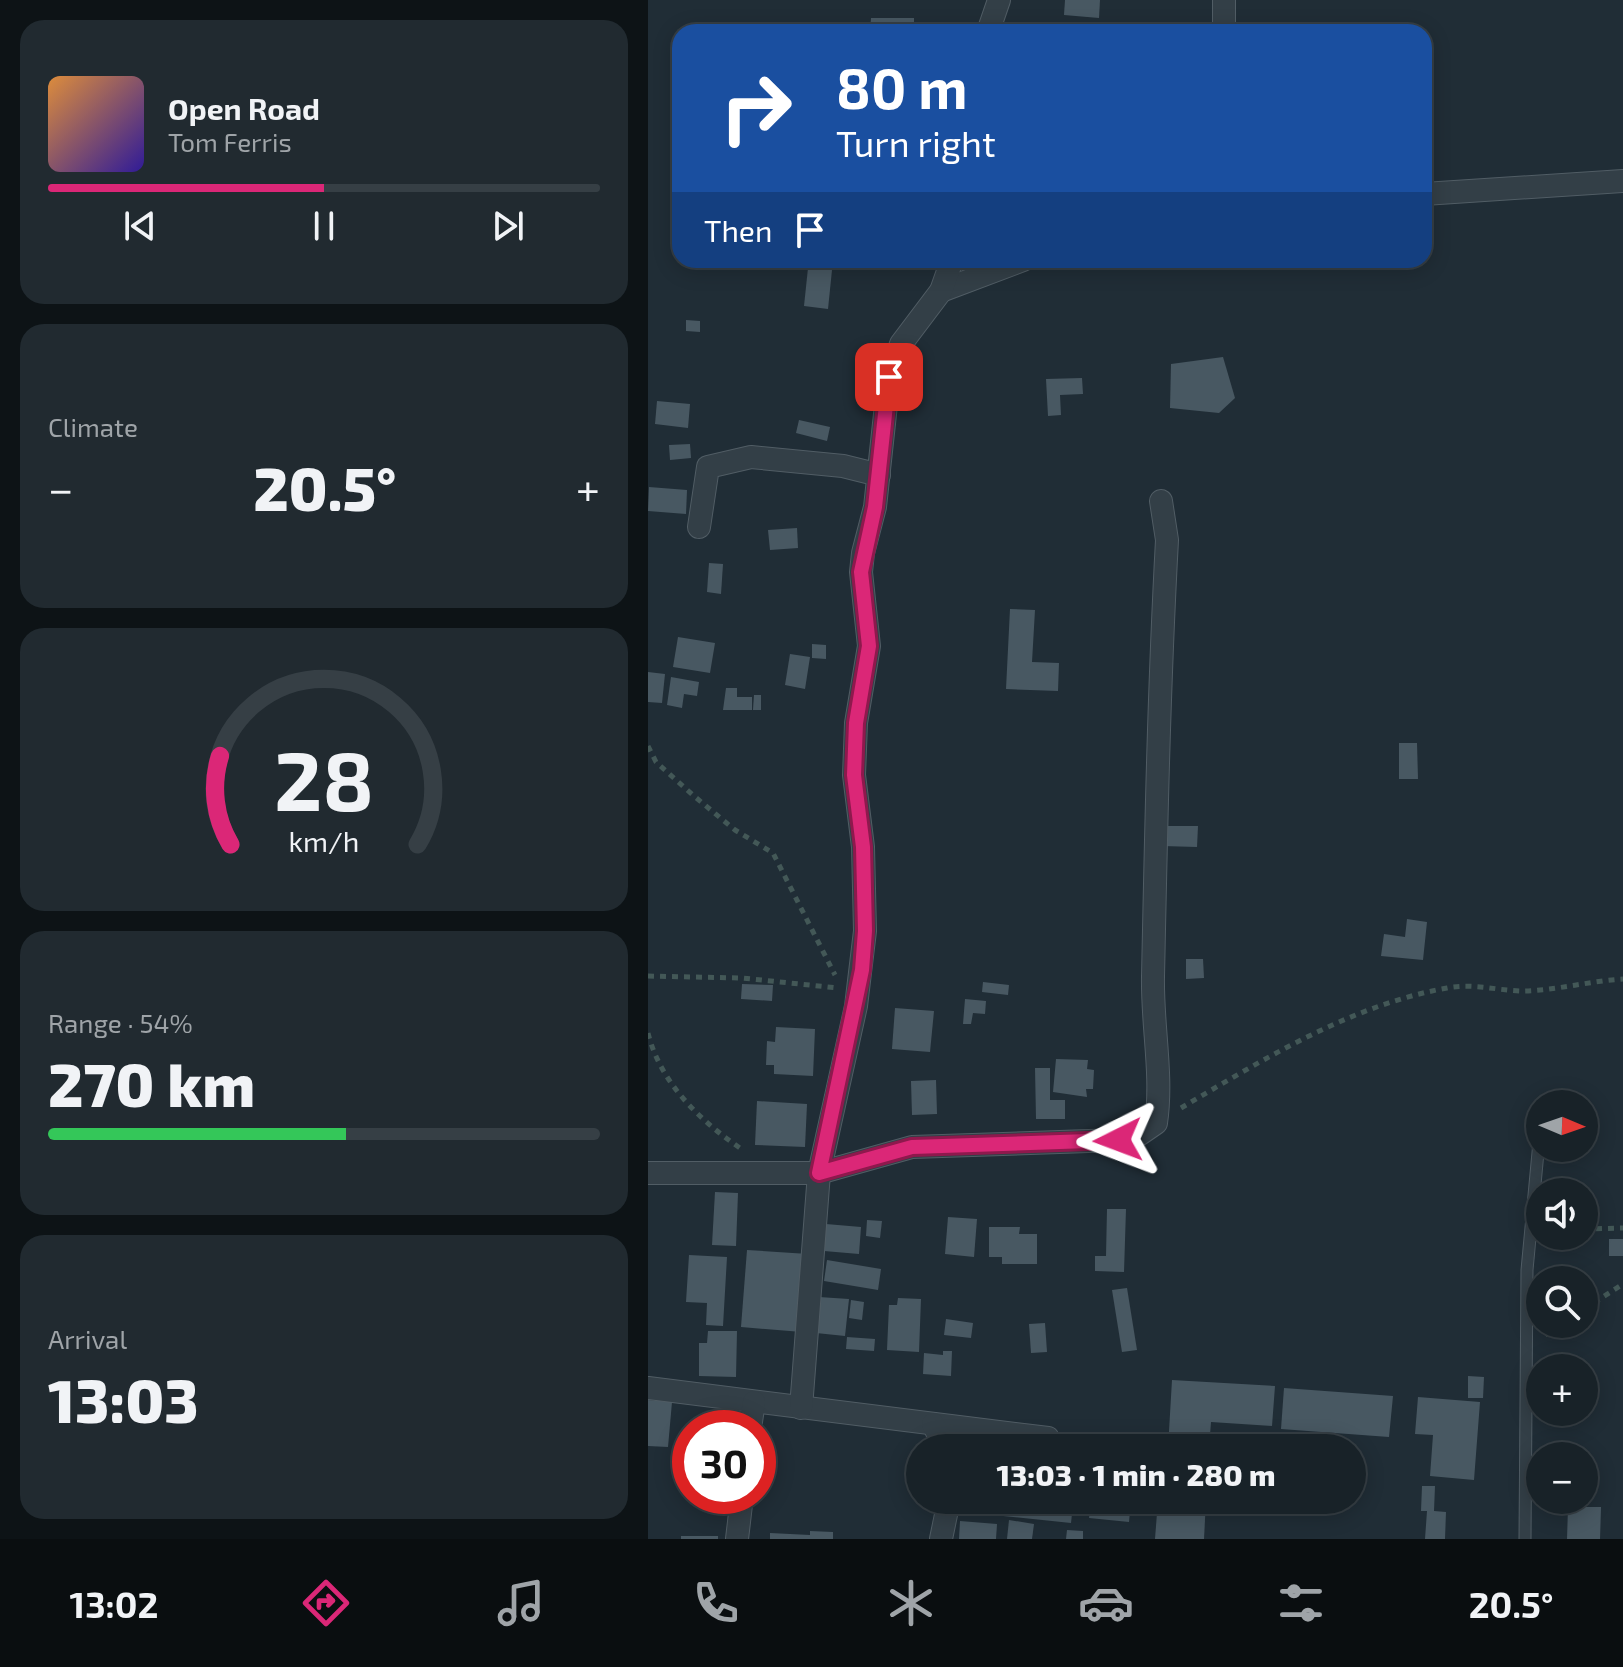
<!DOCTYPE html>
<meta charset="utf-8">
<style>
body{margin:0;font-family:"Exo 2",sans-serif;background:#212a30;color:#f1f3f6;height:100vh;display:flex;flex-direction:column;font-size:30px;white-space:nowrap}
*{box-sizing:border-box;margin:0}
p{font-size:26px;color:#9fa4a8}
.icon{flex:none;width:44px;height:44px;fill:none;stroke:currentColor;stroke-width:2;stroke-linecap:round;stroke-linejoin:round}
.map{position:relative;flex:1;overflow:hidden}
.panel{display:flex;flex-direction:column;gap:20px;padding:20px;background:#0d1316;width:648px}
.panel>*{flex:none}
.top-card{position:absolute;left:24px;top:24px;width:760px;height:244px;border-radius:24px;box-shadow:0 4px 20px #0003,0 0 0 2px #363f45;background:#1a4fa0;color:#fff;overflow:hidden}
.needle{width:52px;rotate:92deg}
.controls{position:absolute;left:878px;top:1090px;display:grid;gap:16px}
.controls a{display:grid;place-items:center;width:72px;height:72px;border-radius:50%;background:#182228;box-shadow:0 4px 20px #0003,0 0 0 2px #363f45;font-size:40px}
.speed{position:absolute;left:24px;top:1410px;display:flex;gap:16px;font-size:40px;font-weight:700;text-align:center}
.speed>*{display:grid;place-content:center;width:104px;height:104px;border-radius:50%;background:#182228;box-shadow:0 4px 20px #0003,0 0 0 2px #363f45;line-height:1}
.speed .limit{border:12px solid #d22;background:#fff;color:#111}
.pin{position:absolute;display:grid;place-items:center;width:68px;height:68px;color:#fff;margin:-34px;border-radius:16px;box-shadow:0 4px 12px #0006}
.me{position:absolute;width:88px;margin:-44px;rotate:267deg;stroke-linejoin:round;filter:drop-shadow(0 0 6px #0008)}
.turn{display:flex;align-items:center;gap:28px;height:168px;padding:0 32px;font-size:36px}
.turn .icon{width:104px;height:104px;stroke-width:2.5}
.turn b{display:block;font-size:56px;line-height:68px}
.then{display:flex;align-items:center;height:76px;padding:0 32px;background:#0003;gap:16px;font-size:30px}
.big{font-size:60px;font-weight:800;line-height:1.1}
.panel .widget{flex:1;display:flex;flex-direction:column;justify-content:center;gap:12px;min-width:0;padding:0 28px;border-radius:24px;background:#212a30}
.panel .dial{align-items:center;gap:0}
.dial svg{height:208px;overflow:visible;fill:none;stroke:#363f45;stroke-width:7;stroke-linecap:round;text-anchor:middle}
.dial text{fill:#f1f3f6;stroke:none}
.song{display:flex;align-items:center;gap:24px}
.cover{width:96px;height:96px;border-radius:12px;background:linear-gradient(135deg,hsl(30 70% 55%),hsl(250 70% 35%))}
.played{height:8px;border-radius:4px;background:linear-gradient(90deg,#db2777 50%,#363f45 50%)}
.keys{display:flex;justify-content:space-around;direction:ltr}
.heat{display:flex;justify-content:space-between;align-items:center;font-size:44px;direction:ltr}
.charge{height:12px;border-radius:6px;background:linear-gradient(90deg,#34c759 54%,#363f45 0)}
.trip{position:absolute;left:258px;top:1434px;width:460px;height:80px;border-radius:40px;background:#182228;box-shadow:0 4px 20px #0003,0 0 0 2px #363f45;font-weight:800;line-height:80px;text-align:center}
.menu{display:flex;height:128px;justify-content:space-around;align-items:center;background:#0a0e10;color:#9fa4a8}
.menu .icon{width:56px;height:56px}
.menu .on{color:#db2777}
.menu b{font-size:36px;color:#f1f3f6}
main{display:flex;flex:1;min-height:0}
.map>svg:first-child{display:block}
</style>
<main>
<section class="panel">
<div class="widget">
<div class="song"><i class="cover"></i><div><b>Open Road</b><p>Tom Ferris</p></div></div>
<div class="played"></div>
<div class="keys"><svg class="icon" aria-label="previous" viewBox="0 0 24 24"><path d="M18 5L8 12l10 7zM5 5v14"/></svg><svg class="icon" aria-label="pause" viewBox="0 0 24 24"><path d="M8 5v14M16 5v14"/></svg><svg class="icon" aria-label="next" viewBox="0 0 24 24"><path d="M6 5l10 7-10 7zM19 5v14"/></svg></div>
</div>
<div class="widget"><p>Climate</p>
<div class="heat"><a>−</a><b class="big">20.5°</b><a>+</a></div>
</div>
<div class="widget dial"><svg viewBox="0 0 100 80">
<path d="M14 69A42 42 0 1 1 86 69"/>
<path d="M14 69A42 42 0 0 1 10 35" stroke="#db2777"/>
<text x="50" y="56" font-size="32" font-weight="700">28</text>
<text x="50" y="72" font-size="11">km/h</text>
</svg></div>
<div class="widget"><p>Range · 54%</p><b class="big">270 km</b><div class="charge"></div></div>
<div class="widget"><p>Arrival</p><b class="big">13:03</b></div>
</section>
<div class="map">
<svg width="975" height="1539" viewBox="0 0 975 1539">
<rect width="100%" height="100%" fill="#202d36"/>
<g fill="#485862">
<polygon points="417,0 452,0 451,18 416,15"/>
<polygon points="223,18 266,18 266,32 222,32"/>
<polygon points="160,268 184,270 180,309 156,306"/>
<polygon points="38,320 52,321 52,332 38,331"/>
<polygon points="575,357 587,398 571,413 522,408 523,364"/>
<polygon points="434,378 435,394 412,395 413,415 400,416 398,379"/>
<polygon points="9,401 42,404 40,428 7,424"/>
<polygon points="151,420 182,427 179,441 148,433"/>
<polygon points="42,444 43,458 22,460 21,445"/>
<polygon points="1,487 39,490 38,514 0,511"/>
<polygon points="149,528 150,548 122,550 120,530"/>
<polygon points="61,563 75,564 73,594 59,592"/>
<polygon points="362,609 387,610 384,662 411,663 410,691 358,689"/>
<polygon points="30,637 67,643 62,673 25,667"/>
<polygon points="164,644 178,645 178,659 164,658"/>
<polygon points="142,654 162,657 157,689 137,685"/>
<polygon points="0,672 17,674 14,703 0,702"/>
<polygon points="23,677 51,682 49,696 36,694 34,708 19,705"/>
<polygon points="78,688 89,688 89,697 104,697 104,710 75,710"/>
<polygon points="106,695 113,695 113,710 105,710"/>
<polygon points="751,743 769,743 770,779 751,779"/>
<polygon points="514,826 550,826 549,847 514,846"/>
<polygon points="759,919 779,922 775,960 733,956 736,934 757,937"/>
<polygon points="538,959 555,959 556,978 538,979"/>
<polygon points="335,982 361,985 360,995 334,992"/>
<polygon points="94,984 125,985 124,1001 93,999"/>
<polygon points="317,999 338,1001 337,1014 325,1013 323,1024 315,1024"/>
<polygon points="247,1008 286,1011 282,1052 244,1049"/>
<polygon points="128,1027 167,1029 165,1076 126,1074 126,1065 118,1065 119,1041 127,1042"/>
<polygon points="408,1059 440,1060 439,1069 446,1070 445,1089 438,1089 439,1097 405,1092"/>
<polygon points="387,1068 402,1068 402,1100 417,1100 417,1119 388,1119"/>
<polygon points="288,1080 289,1114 264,1115 263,1081"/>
<polygon points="109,1101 159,1104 157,1147 107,1145"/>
<polygon points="67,1192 90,1193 88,1246 64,1245"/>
<polygon points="459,1209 478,1209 476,1272 447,1271 447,1256 458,1256"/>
<polygon points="300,1217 329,1219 326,1257 297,1254"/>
<polygon points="219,1220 234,1221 232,1238 218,1236"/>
<polygon points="178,1224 213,1227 211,1254 176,1251"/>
<polygon points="341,1227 372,1227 371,1234 389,1234 389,1264 354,1264 354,1257 341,1257"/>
<rect x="961" y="1239" width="14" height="17"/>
<polygon points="99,1250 160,1254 154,1332 93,1327"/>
<polygon points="41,1255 79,1257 75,1326 58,1325 59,1303 38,1302"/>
<polygon points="179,1260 233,1269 230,1290 176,1281"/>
<polygon points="479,1288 489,1350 474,1352 464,1290"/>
<polygon points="171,1297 201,1299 197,1336 168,1333"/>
<polygon points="250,1298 273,1299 271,1352 239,1350 241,1305 249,1305"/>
<polygon points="203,1300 216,1302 214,1320 201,1318"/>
<polygon points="298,1319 325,1323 323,1338 296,1335"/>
<polygon points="397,1323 399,1352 383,1353 381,1324"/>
<polygon points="60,1331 89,1331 88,1377 51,1376 51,1343 59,1343"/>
<polygon points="199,1337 227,1339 226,1351 198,1349"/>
<polygon points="295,1351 304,1351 303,1376 275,1374 276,1353 295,1355"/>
<polygon points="820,1376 836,1377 835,1398 820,1398"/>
<polygon points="524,1380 627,1386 624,1426 563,1422 561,1448 520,1448"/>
<polygon points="636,1388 745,1396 741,1437 633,1429"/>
<polygon points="770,1397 832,1402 826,1480 782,1476 785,1435 767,1434"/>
<polygon points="0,1400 24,1402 20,1447 0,1446"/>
<polygon points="774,1486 787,1486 786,1511 798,1512 797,1539 777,1539 779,1511 773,1511"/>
<polygon points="314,1500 348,1500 349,1513 315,1514"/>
<polygon points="356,1500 435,1500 434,1515 424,1514 423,1523 355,1516"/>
<polygon points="443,1500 483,1500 481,1522 441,1518"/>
<polygon points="510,1500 558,1500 556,1539 507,1539"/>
<polygon points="920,1507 953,1507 952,1539 919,1539"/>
<polygon points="361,1520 386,1524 384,1539 359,1539"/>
<polygon points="312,1521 349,1524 348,1539 311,1539"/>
<polygon points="419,1530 435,1531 435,1539 418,1539"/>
<polygon points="162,1531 185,1532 185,1539 122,1539 122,1533 162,1535"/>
<rect x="33" y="1536" width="37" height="3"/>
</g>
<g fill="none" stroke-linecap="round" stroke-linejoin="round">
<g stroke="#515d65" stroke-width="13">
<polyline id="lane" points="877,1539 879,1270 892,1131"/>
</g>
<g stroke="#515d65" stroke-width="24">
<g id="street">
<polyline points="576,0 576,32"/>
<polyline points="340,32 351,0"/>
<polyline points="776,194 975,181"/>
<polyline points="293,291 375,260"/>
<polyline points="51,527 60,467 103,457 195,466 231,475"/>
<path d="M0 1173H171L264 1147 470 1140 492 1134 508 1123C515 1075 504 1026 505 977 508 832 511 686 519 540L513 501"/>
<polyline points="0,1388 400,1438"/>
<polyline points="153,1408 171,1173 208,1006 217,931 215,847 206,775 208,723 221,646 213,572 215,553 227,507 241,377 253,344 293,291 304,260"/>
<polyline points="285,1424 297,1448"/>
<polyline points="102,1428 106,1402"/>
<polyline points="89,1539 94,1496"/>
<polyline points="293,1539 301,1500"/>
</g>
</g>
<g stroke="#435857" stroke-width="5" stroke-dasharray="6 6" stroke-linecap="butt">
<polyline points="0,746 8,762 46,796 87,830 125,853 187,975"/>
<polyline points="0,976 94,978 190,988"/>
<path d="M0 1033C12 1082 51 1120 92 1148"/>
<path d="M533 1108C616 1059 703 1005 799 988 824 983 847 990 872 991 906 991 941 981 975 979"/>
<polyline points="936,1229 975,1228"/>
<polyline points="936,1309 975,1284"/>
<polyline points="897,1335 914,1324"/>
</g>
<use href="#lane" stroke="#333f47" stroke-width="11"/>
<use href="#street" stroke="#333f47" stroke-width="22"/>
</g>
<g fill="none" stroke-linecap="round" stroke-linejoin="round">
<g stroke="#8e194d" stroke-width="20">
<polyline id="route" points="241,377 227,507 213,572 221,646 208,723 206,775 215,847 217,931 214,970 171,1173 264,1147 470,1140"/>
</g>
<use href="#route" stroke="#db2777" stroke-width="14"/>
</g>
</svg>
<div class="controls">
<a><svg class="needle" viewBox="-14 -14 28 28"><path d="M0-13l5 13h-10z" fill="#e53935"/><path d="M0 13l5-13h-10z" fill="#9fa4a8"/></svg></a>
<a><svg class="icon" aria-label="sound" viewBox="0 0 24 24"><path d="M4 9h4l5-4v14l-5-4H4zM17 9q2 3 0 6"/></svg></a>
<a><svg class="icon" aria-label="search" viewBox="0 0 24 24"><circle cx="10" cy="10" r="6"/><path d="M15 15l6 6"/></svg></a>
<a>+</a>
<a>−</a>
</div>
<div class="speed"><div class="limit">30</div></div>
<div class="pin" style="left:241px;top:377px;background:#d93025"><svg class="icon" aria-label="arrive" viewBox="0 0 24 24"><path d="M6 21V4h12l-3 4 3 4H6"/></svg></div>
<svg class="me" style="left:470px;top:1140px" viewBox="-20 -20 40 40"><path d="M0-17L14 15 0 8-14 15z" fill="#db2777" stroke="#fff" stroke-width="4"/></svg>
<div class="trip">13:03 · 1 min · 280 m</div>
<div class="top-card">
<div class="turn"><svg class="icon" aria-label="right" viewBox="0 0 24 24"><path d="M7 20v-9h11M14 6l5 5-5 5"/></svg><div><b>80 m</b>Turn right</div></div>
<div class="then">Then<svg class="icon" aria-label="arrive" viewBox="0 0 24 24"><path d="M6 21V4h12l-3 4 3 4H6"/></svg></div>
</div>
</div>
</main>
<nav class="menu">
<b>13:02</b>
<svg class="icon on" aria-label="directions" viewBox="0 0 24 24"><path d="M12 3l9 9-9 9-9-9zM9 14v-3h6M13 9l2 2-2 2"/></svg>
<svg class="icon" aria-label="music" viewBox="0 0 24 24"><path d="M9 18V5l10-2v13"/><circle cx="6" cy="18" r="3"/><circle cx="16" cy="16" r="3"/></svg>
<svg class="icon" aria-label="phone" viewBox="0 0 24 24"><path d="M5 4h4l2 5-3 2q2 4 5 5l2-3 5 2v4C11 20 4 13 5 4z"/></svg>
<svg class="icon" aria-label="climate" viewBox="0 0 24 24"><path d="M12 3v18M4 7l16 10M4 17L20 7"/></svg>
<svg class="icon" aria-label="car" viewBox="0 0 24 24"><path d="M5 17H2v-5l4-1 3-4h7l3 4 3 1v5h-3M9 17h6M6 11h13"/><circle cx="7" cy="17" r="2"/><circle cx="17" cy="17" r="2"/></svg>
<svg class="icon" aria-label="filters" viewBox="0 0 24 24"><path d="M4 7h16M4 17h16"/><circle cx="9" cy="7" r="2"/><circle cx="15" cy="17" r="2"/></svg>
<b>20.5°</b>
</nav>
